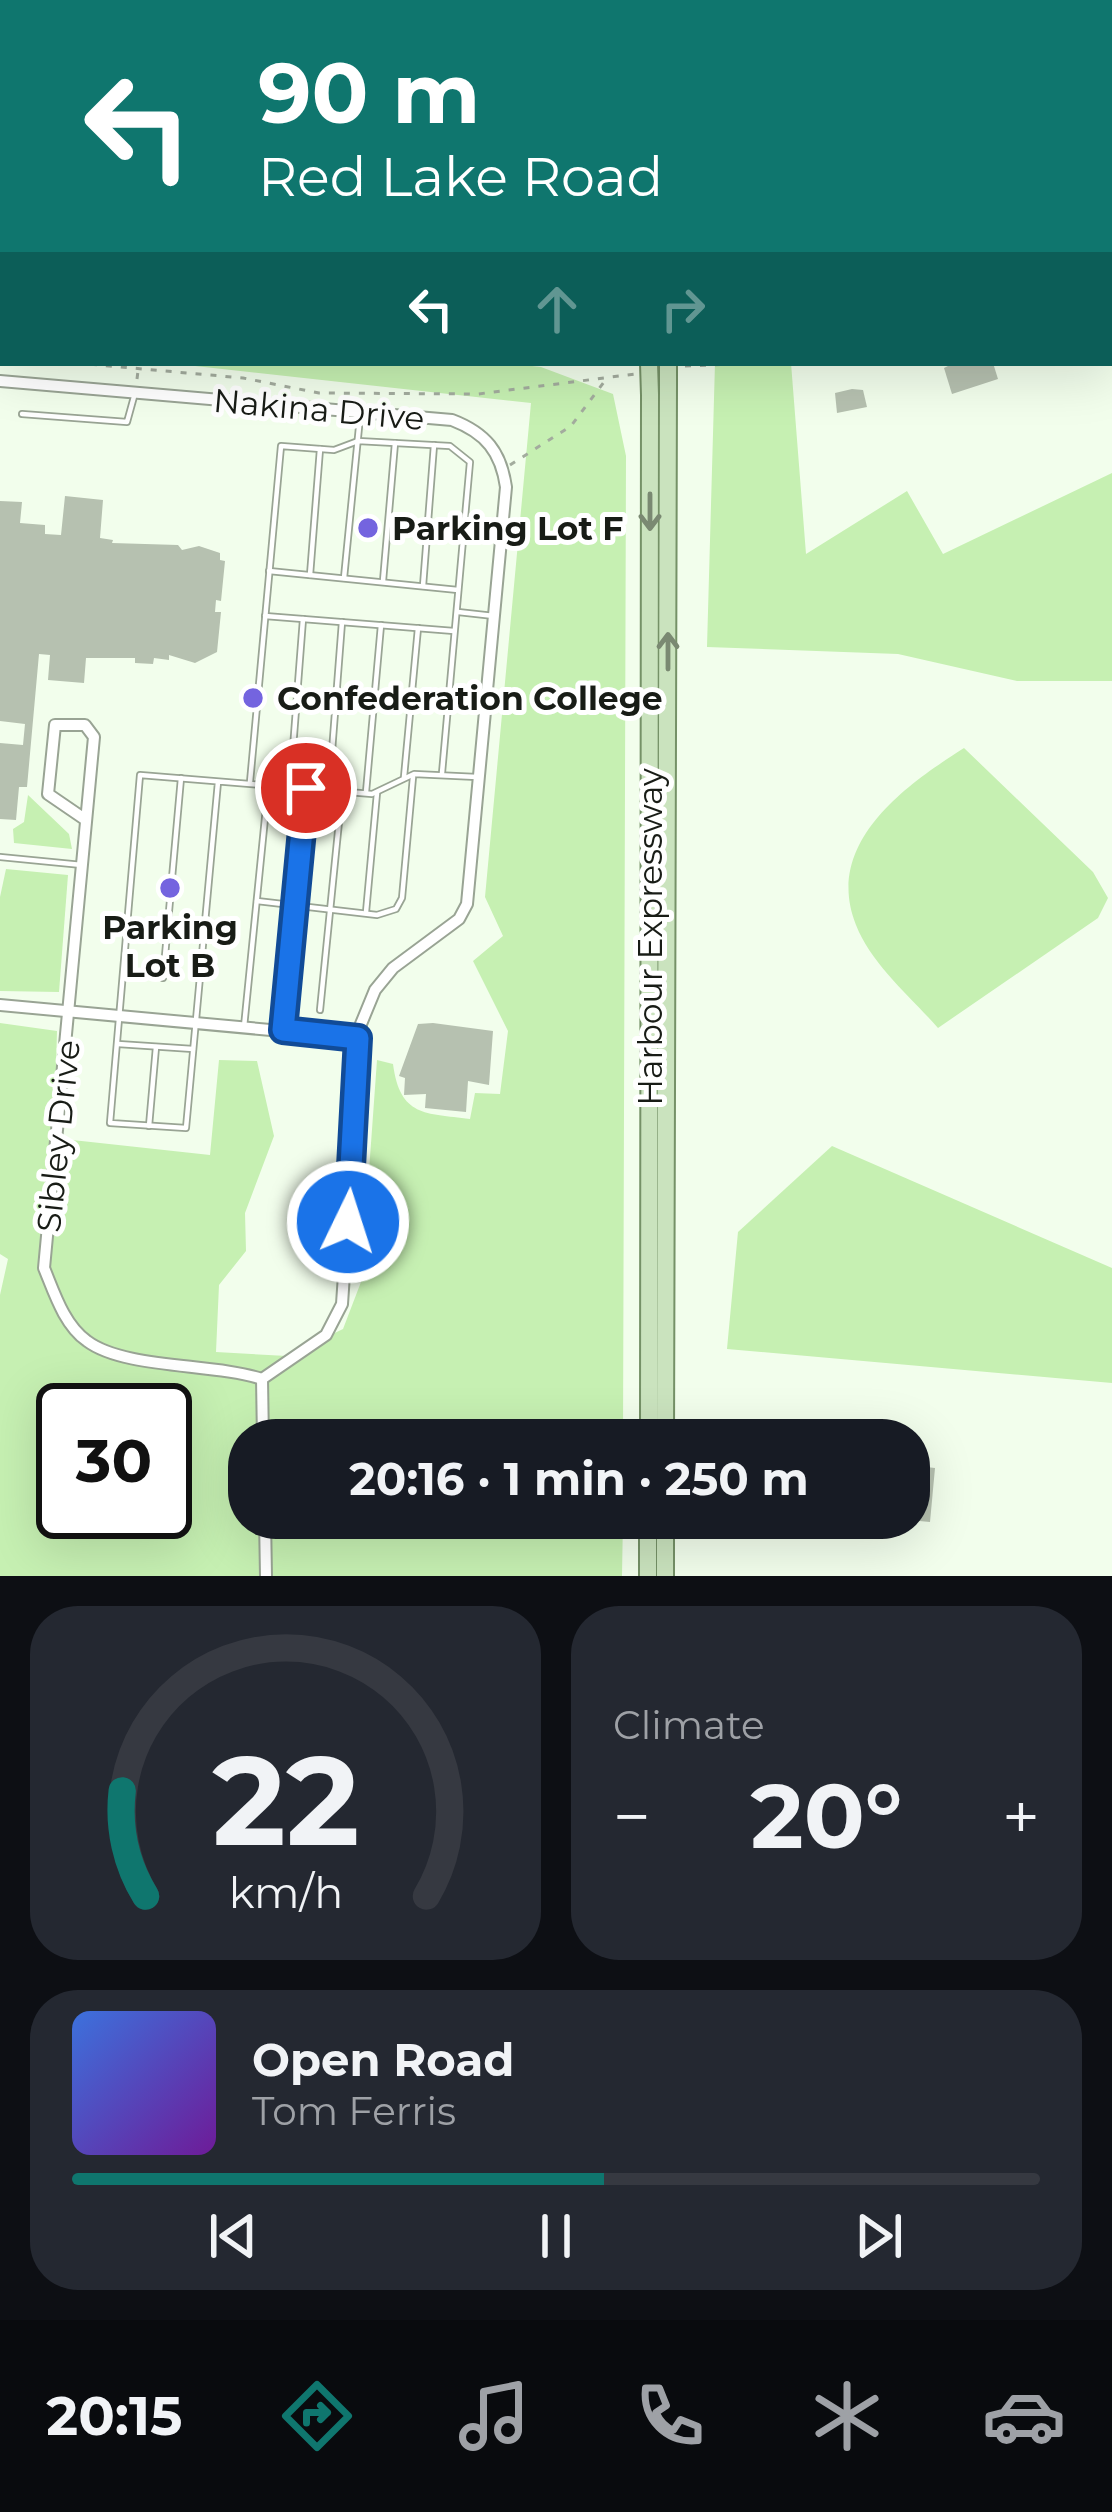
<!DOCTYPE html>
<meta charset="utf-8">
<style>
body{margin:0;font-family:Montserrat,sans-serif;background:#242831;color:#f1f3f6;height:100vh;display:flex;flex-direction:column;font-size:45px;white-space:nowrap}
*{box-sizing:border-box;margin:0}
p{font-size:39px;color:#9ea1a6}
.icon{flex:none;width:66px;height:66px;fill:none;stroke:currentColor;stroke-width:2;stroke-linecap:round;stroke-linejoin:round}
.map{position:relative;height:1576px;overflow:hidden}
.side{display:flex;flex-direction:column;gap:30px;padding:30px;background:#0d0f14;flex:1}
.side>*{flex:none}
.hud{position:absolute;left:0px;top:0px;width:1113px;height:366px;box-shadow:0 12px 48px #0002;background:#0f766e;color:#fff;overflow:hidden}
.speed{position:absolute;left:36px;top:1383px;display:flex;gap:24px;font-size:60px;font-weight:700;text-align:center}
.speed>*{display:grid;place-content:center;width:156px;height:156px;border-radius:50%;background:#171b24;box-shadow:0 12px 48px #0002;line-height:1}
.speed .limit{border:6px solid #111;border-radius:18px;background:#fff;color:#111}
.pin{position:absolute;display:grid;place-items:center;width:102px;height:102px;color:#fff;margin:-51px;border:6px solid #fff;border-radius:50%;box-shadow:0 3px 12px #0007}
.me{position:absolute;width:132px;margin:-66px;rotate:4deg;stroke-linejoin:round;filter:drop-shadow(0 0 9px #0008)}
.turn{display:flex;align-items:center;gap:42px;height:252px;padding:0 60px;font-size:54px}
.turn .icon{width:156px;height:156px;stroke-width:2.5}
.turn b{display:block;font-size:84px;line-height:102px}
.lanes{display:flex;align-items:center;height:114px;padding:0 60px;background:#0003;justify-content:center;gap:60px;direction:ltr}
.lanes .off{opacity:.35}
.big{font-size:90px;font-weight:700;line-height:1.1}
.side .tile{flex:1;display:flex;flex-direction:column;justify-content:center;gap:18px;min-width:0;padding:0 42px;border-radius:48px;background:#242831}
.side .dial{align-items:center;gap:0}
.dial svg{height:312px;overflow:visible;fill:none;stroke:#363941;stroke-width:7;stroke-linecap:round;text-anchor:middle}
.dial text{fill:#f1f3f6;stroke:none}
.song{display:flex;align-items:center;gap:36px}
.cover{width:144px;height:144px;border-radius:18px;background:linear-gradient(135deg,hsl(220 70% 55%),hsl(280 70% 35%))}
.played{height:12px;border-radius:6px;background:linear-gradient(90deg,#0f766e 55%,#363941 55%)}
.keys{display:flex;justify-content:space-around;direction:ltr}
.heat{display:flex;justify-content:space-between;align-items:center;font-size:66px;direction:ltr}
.side .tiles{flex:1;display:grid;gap:30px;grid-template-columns:1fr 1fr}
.tile:last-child{grid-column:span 2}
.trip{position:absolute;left:228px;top:1419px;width:702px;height:120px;border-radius:48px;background:#171b24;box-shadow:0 12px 48px #0002;font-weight:700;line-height:120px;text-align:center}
.tab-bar{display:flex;height:192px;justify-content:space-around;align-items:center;background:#090b0e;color:#9ea1a6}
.tab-bar .icon{width:84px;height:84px}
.tab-bar .current{color:#0f766e}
.tab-bar b{font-size:54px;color:#f1f3f6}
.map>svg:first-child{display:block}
</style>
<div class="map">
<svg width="1112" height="1576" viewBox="0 0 1112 1576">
<rect width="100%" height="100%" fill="#f2feec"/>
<g fill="#c6f0b2" fill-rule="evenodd">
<polygon points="0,0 573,0 573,3 3,3 3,41"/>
<path d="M168 363H506L541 367 613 394 626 456 623 1440H249V1518H623L622 1576H0V1295L8 1259 0 1254V1023L57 1031 54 1138 210 1155 219 1060 257 1061 274 1136 245 1213 246 1251 219 1285 216 1352 287 1356 343 1329 361 1282 377 1060 393 1064C400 1117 425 1113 470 1119L475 1093 500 1094 508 1031 473 961 503 936 485 897 531 403ZM63 1410H165V1512H63Z"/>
<polygon points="715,363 791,363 806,554 907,491 943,554 1112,473 1112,681 1017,681 898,654 707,647"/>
<path d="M964 748 1093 872 1108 898 1098 918 938 1028C911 997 871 964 856 925 823 843 906 785 964 748Z"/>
<polygon points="28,795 69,834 72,849 14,843 13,829 24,822"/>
<polygon points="6,869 68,875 59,992 0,991 0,897"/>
<polygon points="832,1146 1112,1268 1112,1383 727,1349 738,1232"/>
</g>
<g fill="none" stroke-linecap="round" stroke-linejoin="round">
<g stroke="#769e62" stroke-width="4.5">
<polyline points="0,66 3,69"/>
<polyline points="1110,211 1112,212"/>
</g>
</g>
<g fill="#b6c1b0">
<polygon points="954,363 993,363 998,379 952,394 944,368"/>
<polygon points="852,389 863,390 867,407 837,413 835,393"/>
<polygon points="65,496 103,500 100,538 113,540 112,543 178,545 182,550 199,546 220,553 220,560 225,561 221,601 216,600 215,612 221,612 217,652 195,663 169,655 169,660 154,658 153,664 135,663 135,658 86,658 84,683 48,680 50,655 39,654 27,787 19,787 16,820 0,819 0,743 23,745 25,724 0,721 0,501 22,502 20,523 45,525 45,534 61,535"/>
<polygon points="433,1023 493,1031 489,1085 468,1081 466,1112 425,1108 426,1094 404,1095 405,1078 399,1076 418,1024"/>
<polygon points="909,1465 935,1468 930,1522 909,1520"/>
</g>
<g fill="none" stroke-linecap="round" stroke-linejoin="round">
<g stroke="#99a494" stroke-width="8">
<g id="service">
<polyline points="22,414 127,422 135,393"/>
<polyline points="269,571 458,590"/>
<polyline points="310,575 320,449"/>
<polyline points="344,578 360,417"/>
<polyline points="383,581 395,443"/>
<polyline points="423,586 434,445"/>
<polyline points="458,612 494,616"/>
<polyline points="265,616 454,631"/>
<polyline points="404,777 418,628"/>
<polyline points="218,782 186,1128 110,1123 140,775 372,794 414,774 477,777"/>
<polyline points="250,782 281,446 334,450 358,441 450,446 470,462 442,773"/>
<polyline points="290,787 303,619"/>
<polyline points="329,790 342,622"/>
<polyline points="366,792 381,625"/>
<polyline points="0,857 82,865"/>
<polyline points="257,901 377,915 396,909 402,898 413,777"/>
<polyline points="366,912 377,793"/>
<polyline points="163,978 181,778"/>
<polyline points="320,1010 342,792"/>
<polyline points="244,1027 268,788"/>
<polyline points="283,1030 306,791"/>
<polyline points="118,1044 193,1049"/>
<polyline points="149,1126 156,1047"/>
</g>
</g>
<g stroke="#99a494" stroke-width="14">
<g id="minor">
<polyline points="851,3 851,0"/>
<polyline points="1110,33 1112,33"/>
<polyline points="1110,273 1112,272"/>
<path d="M0 381 452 420C486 433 501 452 506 487L467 904 459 919 393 968 375 990 361 1024 342 1304 326 1335 262 1379"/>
<path d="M86 820 48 794 55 725H85L94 737 44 1268C54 1292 64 1325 87 1341 124 1369 214 1363 262 1379"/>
<polyline points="0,1005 358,1038"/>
<polyline points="262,1379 263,1440"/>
<polyline points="265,1518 266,1576"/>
</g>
</g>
<g stroke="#759167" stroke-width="20">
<g id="primary">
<polyline points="630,0 631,3"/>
<polyline points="664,3 664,0"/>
<polyline points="649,1440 650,395"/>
<polyline points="665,1440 668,384"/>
<polyline points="648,1576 648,1518"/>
<polyline points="665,1576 665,1518"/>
</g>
</g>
<g stroke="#a3ac9e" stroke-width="3" stroke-dasharray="6 9" stroke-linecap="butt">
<polyline points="3,282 3,299"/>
<polyline points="0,356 3,357"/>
<polyline points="76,363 243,378 319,393 478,394 635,374"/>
<polyline points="685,366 761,363"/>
<polyline points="137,379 139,363"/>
<polyline points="510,465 571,426 607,378"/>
</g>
<use href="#service" stroke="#fff" stroke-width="4.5"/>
<use href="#minor" stroke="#fff" stroke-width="10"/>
<use href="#primary" stroke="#cae3be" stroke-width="16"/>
<g stroke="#759167" stroke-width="20" stroke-linecap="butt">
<g id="primary-bridge">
<polyline points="649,363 650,395"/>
<polyline points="668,363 668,384"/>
</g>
</g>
<use href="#primary-bridge" stroke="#cae3be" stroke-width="16"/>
</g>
<defs><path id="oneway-shaft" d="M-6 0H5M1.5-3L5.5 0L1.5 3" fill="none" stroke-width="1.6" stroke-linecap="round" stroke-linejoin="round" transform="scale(3)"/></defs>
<g stroke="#7a8972">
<use href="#oneway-shaft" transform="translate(650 512) rotate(90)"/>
<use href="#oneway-shaft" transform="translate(668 651) rotate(-90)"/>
</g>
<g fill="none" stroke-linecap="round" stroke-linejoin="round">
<g stroke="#114b97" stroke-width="30">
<polyline id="route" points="306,788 283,1030 358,1038 348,1222"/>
</g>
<use href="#route" stroke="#1a73e8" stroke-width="21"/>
</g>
<g fill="#7464df" stroke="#fff" stroke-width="4.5">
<circle cx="368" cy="528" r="12"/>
<circle cx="253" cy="698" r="12"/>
<circle cx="170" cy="888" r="12"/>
</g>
<g text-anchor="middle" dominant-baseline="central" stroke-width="10" stroke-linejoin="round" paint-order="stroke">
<g font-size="33" fill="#181c16" stroke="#fff">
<text transform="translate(319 409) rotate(5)">Nakina Drive</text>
<text transform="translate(650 937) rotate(-90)">Harbour Expressway</text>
<text transform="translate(58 1136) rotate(-84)">Sibley Drive</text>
</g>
<g font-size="33" font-weight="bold" fill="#181c16" stroke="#fff" text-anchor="start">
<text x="392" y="528">Parking Lot F</text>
<text x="277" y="698">Confederation College</text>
<text x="170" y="927" text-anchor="middle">Parking<tspan x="170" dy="38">Lot B</tspan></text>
</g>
</g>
</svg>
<div class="speed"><div class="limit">30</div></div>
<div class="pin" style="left:306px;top:788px;background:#d93025"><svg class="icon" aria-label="arrive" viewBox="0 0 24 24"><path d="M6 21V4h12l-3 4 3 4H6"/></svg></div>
<svg class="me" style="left:348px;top:1222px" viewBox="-20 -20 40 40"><circle r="17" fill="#1a73e8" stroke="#fff" stroke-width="3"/><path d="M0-11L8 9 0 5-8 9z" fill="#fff"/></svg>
<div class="trip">20:16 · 1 min · 250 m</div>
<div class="hud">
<div class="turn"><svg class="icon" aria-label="left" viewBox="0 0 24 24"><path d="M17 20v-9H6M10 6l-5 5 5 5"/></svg><div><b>90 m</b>Red Lake Road</div></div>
<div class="lanes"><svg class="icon" aria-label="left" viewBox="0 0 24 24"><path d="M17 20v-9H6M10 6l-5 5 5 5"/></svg><svg class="icon off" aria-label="ahead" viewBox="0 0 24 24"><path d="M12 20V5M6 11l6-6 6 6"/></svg><svg class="icon off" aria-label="right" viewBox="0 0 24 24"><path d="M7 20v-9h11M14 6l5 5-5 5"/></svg></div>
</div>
</div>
<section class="side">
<div class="tiles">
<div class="tile dial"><svg viewBox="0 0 100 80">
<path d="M14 69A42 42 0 1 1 86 69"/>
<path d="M14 69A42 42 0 0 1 8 42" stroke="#0f766e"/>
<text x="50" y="56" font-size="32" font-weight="700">22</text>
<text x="50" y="72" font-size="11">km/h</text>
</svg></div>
<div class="tile"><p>Climate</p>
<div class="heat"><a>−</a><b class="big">20°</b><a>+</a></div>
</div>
<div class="tile">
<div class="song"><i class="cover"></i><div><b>Open Road</b><p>Tom Ferris</p></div></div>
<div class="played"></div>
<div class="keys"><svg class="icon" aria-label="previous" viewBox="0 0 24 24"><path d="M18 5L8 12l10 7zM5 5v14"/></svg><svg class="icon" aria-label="pause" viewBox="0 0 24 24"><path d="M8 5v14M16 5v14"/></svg><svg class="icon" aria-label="next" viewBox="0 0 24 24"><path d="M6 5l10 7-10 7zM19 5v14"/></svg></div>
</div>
</div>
</section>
<nav class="tab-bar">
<b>20:15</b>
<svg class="icon current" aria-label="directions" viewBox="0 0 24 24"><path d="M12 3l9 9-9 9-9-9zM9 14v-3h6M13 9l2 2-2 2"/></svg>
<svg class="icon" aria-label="music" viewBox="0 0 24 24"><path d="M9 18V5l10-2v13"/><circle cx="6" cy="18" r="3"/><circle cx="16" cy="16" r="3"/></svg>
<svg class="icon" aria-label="phone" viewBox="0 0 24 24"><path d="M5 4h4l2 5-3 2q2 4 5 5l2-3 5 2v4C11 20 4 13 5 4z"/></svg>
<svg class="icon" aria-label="climate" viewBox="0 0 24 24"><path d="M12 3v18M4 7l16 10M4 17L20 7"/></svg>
<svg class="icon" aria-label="car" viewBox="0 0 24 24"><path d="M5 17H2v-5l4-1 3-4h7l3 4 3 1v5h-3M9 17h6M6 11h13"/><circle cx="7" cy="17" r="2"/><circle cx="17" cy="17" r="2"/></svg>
</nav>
